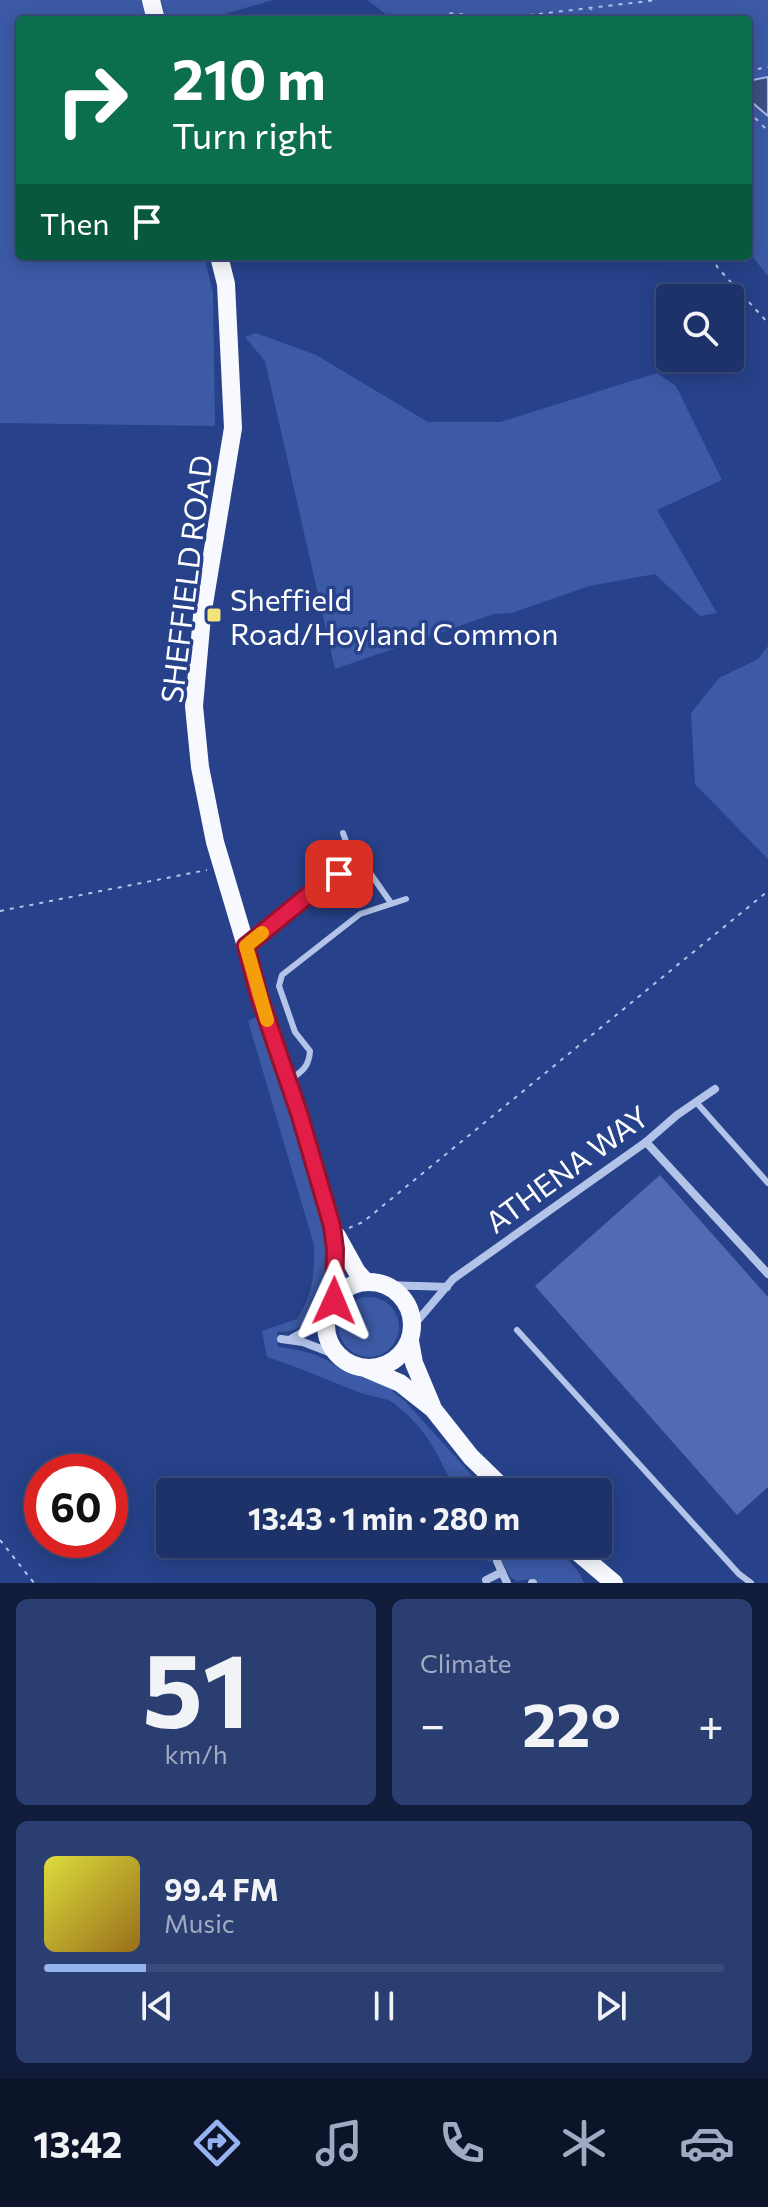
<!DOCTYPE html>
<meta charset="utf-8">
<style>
body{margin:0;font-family:Commissioner,sans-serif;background:#2a3e71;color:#f1f3f6;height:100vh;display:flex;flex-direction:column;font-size:30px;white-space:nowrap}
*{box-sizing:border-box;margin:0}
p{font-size:26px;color:#a0aac0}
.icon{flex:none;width:44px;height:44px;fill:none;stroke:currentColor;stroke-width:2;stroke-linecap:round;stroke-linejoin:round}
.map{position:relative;height:1583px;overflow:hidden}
.side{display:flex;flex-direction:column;gap:16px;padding:16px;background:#101c39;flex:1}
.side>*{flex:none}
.top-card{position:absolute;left:16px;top:16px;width:736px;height:244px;border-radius:8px;box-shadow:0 4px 20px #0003,0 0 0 2px #3b4d7c;background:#0b6e4f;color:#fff;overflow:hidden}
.fabs{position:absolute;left:656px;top:284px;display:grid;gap:16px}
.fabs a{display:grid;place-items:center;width:88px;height:88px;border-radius:8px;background:#1d3268;box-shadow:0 4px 20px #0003,0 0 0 2px #3b4d7c;font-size:40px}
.speed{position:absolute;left:24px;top:1454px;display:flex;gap:16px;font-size:40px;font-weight:700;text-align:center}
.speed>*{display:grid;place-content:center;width:104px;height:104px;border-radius:50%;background:#1d3268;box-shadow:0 4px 20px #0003,0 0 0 2px #3b4d7c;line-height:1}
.speed .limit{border:12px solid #d22;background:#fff;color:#111}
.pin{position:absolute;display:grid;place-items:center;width:68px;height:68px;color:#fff;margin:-34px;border-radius:16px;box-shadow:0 4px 12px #0006}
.me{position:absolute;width:88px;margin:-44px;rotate:1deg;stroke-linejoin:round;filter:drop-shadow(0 0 6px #0008)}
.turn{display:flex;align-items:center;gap:28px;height:168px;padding:0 24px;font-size:36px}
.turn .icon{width:104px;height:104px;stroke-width:2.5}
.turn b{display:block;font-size:56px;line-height:68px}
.then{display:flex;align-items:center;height:76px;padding:0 24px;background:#0003;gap:16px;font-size:30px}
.big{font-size:60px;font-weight:700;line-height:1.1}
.side .widget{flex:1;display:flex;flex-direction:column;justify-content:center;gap:12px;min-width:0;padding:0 28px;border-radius:12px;background:#2a3e71}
.side .dial{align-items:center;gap:0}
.dial b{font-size:104px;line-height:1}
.song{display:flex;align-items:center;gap:24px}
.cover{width:96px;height:96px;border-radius:12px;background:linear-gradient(135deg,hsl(60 70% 55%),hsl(40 70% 35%))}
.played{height:8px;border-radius:4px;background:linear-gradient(90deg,#95b2f1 15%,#3b4d7c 15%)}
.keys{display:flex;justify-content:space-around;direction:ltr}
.heat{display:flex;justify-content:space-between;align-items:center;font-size:44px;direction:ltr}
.side .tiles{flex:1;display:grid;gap:16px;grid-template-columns:1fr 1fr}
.widget:last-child{grid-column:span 2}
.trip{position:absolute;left:156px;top:1478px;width:456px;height:80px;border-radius:8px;background:#1d3268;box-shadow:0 4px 20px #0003,0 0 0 2px #3b4d7c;font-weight:700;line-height:80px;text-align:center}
.tab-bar{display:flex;height:128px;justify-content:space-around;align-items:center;background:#0c142a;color:#a0aac0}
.tab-bar .icon{width:56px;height:56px}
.tab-bar .on{color:#95b2f1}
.tab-bar b{font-size:36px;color:#f1f3f6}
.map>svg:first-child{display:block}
</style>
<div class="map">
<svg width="768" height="1583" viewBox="0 0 768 1583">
<rect width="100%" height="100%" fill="#27428a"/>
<g fill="#3c5aa6">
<polygon points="0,0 144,0 149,20 20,20 20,256 204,256 213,293 215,426 0,423"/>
<polygon points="161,0 273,0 204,20 166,20"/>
<polygon points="367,0 768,0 768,276 748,251 748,20 598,20 596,18 571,20 394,20"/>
<polygon points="256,333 316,355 428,422 500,422 657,373 676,386 722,480 657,510 717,613 700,616 655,574 589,586 512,613 494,614 335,669 265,361 245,337"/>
<polygon points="768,646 768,859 695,784 691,713 719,678 758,659"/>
<path d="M258 1016 330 1234 327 1291 323 1304 316 1314 303 1326 290 1331 277 1332 278 1347C295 1349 313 1352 328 1361 336 1365 341 1370 350 1373 365 1379 379 1380 394 1386L392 1391 405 1401 487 1492H456C439 1457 428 1430 396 1405 387 1397 372 1397 361 1393 329 1381 299 1367 267 1357L262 1331 297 1319C314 1291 314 1276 314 1245L248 1021Z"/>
<circle cx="369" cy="1327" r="30"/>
<path d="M480 1544H549C562 1555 578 1566 584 1583H536L533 1579 517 1581 510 1577 500 1557 488 1562Z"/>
</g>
<polygon fill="#3d5085" stroke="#a9bcea" stroke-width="2" points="768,77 768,116 748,99 748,81"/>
<polygon fill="#506bb1" points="660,1175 768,1297 768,1487 737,1515 535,1286"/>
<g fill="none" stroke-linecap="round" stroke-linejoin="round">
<g stroke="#b4c4e9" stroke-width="2" stroke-dasharray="4 6" stroke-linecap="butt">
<polyline points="450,20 447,13 504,18 657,0"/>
<polyline points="589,20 591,9"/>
<polyline points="748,71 768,67"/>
<polyline points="748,111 768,131"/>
<polyline points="711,256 718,268 768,323"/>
<polyline points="0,911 207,870"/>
<polyline points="349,1228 363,1222 768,891"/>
<polyline points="0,1540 34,1583"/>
</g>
<g stroke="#b4c4e9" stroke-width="6">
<polyline points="343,833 354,864"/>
<path d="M249 943C274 924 335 865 363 863L391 903"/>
<path d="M291 1079C303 1071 309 1066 310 1051L295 1032 279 986 282 975 360 914 406 899"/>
<polyline points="696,1102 768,1183"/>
<polyline points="517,1330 739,1574 751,1583"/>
</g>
<g stroke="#b4c4e9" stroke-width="8">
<polyline points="646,1142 768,1274"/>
<path d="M380 1284C403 1287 425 1285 447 1287"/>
<polyline points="413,1326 453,1279 646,1142 677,1115 715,1089"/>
<polyline points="281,1339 303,1342 339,1356"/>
<polyline points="291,1339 310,1328 328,1311"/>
<polyline points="497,1561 507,1583"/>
<polyline points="486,1580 502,1572"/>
<polyline points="532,1583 533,1583"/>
</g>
<g stroke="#f7f9fe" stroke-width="18">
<polyline points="151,0 156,20"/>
<polyline points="219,256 226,284 233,428 202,616 194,706 200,767 215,842 246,946 259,996 300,1116 332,1226 335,1249 334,1301"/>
<polyline points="337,1236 357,1272 366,1282"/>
<circle cx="369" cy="1325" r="43"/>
<polyline points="410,1341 414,1363 432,1406"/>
<polyline points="367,1369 400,1383 433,1409 471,1457 507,1492"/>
<polyline points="568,1544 614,1583"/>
</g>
</g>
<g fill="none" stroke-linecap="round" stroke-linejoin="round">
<g stroke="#92132f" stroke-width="20">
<polyline id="route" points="334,1301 335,1249 332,1226 300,1116 259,996 246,946 323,883 339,874"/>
</g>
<use href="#route" stroke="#e11d48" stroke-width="14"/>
<polyline stroke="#f59e0b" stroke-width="14" points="262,933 246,946 267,1020"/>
</g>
<rect fill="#f2e37a" stroke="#27428a" stroke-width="3" x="206" y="607" width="16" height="16" rx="4"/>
<g text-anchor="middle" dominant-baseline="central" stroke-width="7" stroke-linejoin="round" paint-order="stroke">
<g font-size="30" fill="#fff" stroke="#27428a">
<text transform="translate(185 579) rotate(-83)">SHEFFIELD ROAD</text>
<text transform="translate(566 1168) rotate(-36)">ATHENA WAY</text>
</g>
<g font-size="30" fill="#fff" stroke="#27428a" text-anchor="start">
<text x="230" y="598">Sheffield<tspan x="230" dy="34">Road/Hoyland Common</tspan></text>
</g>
</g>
</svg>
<div class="fabs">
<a><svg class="icon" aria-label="search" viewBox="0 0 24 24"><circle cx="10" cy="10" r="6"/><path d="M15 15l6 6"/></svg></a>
</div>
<div class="speed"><div class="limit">60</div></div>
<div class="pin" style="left:339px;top:874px;background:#d93025"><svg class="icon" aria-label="arrive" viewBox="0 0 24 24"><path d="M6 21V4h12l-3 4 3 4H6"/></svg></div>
<svg class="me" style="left:334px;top:1301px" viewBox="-20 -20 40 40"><path d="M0-17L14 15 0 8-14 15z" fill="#e11d48" stroke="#fff" stroke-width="4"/></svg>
<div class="trip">13:43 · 1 min · 280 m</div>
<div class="top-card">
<div class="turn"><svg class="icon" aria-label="right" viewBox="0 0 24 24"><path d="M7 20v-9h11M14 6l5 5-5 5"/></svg><div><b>210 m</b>Turn right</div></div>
<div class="then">Then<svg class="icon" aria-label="arrive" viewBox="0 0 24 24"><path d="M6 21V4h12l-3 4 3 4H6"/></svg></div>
</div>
</div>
<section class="side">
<div class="tiles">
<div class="widget dial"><b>51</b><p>km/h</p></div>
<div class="widget"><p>Climate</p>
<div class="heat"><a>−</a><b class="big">22°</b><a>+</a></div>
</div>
<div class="widget">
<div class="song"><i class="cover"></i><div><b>99.4 FM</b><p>Music</p></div></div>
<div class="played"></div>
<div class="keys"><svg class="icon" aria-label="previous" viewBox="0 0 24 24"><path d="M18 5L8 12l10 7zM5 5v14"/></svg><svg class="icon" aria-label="pause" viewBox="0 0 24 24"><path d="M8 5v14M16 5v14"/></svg><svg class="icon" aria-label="next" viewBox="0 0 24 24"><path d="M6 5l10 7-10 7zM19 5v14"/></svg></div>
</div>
</div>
</section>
<nav class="tab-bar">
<b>13:42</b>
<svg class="icon on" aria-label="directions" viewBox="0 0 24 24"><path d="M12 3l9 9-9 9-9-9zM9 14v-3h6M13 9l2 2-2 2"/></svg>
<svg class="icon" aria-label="music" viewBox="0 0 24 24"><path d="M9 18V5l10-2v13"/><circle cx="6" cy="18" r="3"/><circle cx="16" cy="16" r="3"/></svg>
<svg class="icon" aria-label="phone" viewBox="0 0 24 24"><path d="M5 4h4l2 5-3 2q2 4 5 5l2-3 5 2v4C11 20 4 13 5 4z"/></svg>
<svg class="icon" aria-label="climate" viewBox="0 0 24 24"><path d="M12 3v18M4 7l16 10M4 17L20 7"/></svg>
<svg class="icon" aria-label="car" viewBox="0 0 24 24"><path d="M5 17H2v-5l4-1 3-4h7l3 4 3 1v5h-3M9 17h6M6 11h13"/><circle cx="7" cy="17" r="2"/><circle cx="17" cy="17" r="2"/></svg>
</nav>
